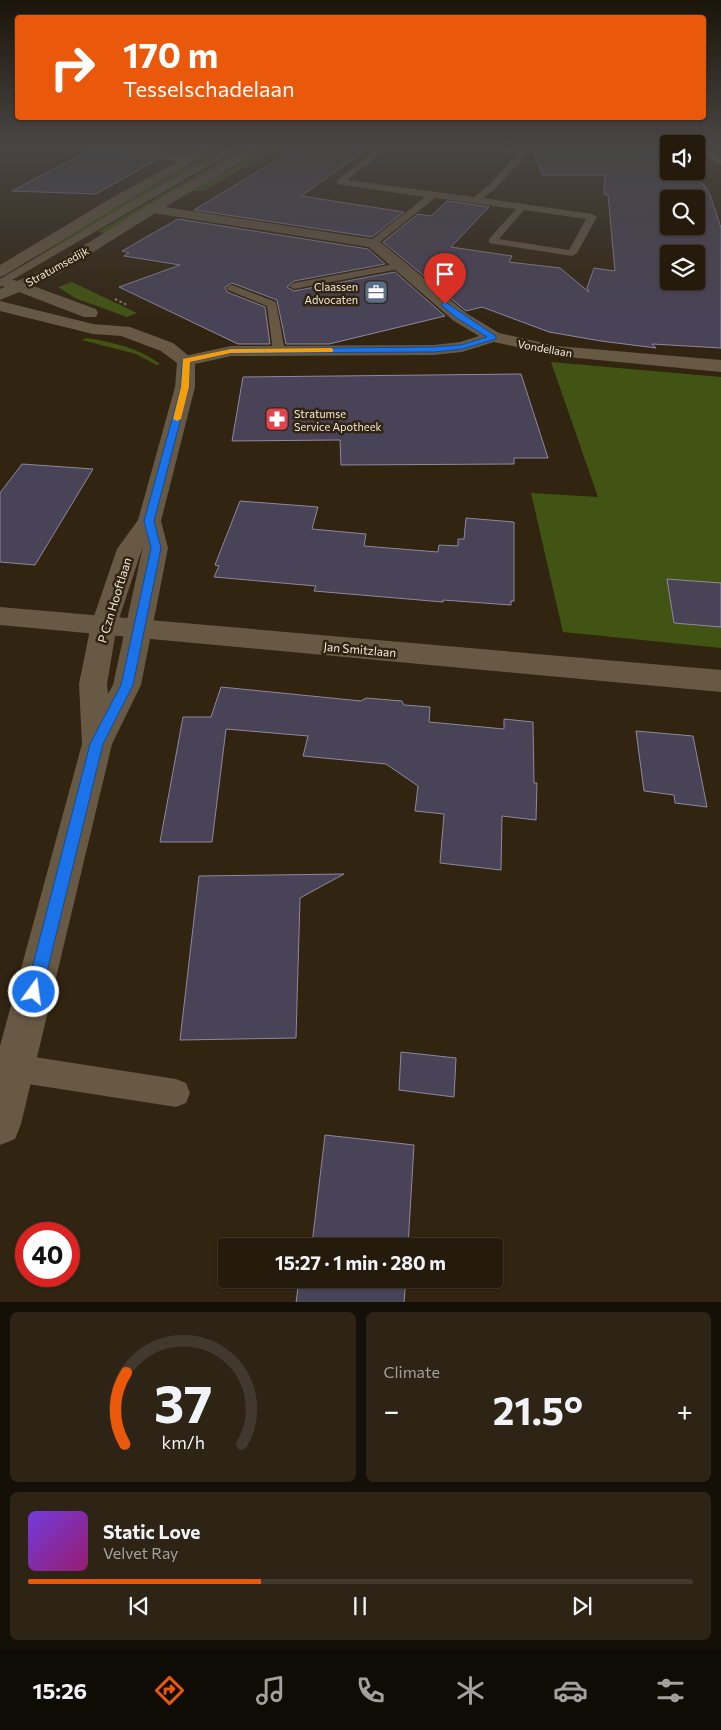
<!DOCTYPE html>
<meta charset="utf-8">
<style>
body{margin:0;font-family:Commissioner,sans-serif;background:#2d2416;color:#f1f3f6;height:100vh;display:flex;flex-direction:column;font-size:19px;white-space:nowrap}
*{box-sizing:border-box;margin:0}
p{font-size:16px;color:#a3a19d}
.icon{flex:none;width:28px;height:28px;fill:none;stroke:currentColor;stroke-width:2;stroke-linecap:round;stroke-linejoin:round}
.map{position:relative;height:1302px;overflow:hidden}
.side{display:flex;flex-direction:column;gap:10px;padding:10px;background:#140f07;flex:1}
.side>*{flex:none}
.guide{position:absolute;left:15px;top:15px;width:691px;height:105px;border-radius:5px;box-shadow:0 1px 4px #0004,0 0 0 1px #42392e;background:#ea580c;color:#fff;overflow:hidden}
.buttons{position:absolute;left:660px;top:135px;display:grid;gap:10px}
.buttons a{display:grid;place-items:center;width:45px;height:45px;border-radius:5px;background:#251b0d;box-shadow:0 1px 4px #0004,0 0 0 1px #42392e;font-size:25px}
.speed{position:absolute;left:15px;top:1222px;display:flex;gap:10px;font-size:25px;font-weight:700;text-align:center}
.speed>*{display:grid;place-content:center;width:65px;height:65px;border-radius:50%;background:#251b0d;box-shadow:0 1px 4px #0004,0 0 0 1px #42392e;line-height:1}
.speed .limit{border:8px solid #d22;background:#fff;color:#111}
.pin{position:absolute;display:grid;place-items:center;width:42px;height:42px;color:#fff;margin:-51px -21px;border-radius:50% 50% 50% 0;rotate:-45deg;box-shadow:0 0 5px #0007}
.pin .icon{rotate:45deg}
.me{position:absolute;width:55px;margin:-28px;rotate:14deg;stroke-linejoin:round;filter:drop-shadow(0 0 4px #0008)}
.turn{display:flex;align-items:center;gap:18px;height:105px;padding:0 25px;font-size:22px}
.turn .icon{width:65px;height:65px;stroke-width:2.5}
.turn b{display:block;font-size:35px;line-height:42px}
.big{font-size:38px;font-weight:700;line-height:1.1}
.side .card{flex:1;display:flex;flex-direction:column;justify-content:center;gap:8px;min-width:0;padding:0 18px;border-radius:8px;background:#2d2416}
.side .dial{align-items:center;gap:0}
.dial svg{height:130px;overflow:visible;fill:none;stroke:#42392e;stroke-width:7;stroke-linecap:round;text-anchor:middle}
.dial text{fill:#f1f3f6;stroke:none}
.song{display:flex;align-items:center;gap:15px}
.cover{width:60px;height:60px;border-radius:8px;background:linear-gradient(135deg,hsl(260 70% 55%),hsl(320 70% 35%))}
.played{height:5px;border-radius:2px;background:linear-gradient(90deg,#ea580c 35%,#42392e 35%)}
.keys{display:flex;justify-content:space-around;direction:ltr}
.heat{display:flex;justify-content:space-between;align-items:center;font-size:28px;direction:ltr}
.side .tiles{flex:1;display:grid;gap:10px;grid-template-columns:1fr 1fr}
.card:last-child{grid-column:span 2}
.trip{position:absolute;left:218px;top:1238px;width:285px;height:50px;border-radius:5px;background:#251b0d;box-shadow:0 1px 4px #0004,0 0 0 1px #42392e;font-weight:700;line-height:50px;text-align:center}
.dock{display:flex;height:80px;justify-content:space-around;align-items:center;background:#0f0b05;color:#a3a19d}
.dock .icon{width:35px;height:35px}
.dock .current{color:#ea580c}
.dock b{font-size:22px;color:#f1f3f6}
.map>svg:first-child{display:block}
</style>
<div class="map">
<svg width="721" height="1303" viewBox="0 0 721 1303">
<rect width="100%" height="100%" fill="#312411"/>
<g fill="#425413">
<polygon points="228,143 236,143 30,260 62,238"/>
<polygon points="252,143 259,143 105,233 97,232"/>
<polygon points="277,143 285,143 204,191 192,191"/>
<polygon points="72,282 137,313 127,317 75,298 58,287"/>
<path d="M86 338C112 342 139 348 160 364L157 365 136 354 82 340Z"/>
<polygon points="551,362 721,377 721,648 563,632 531,493 598,497"/>
</g>
<g fill="#494358" stroke="#8e88a0" fill-rule="evenodd">
<polygon points="116,143 186,143 172,151"/>
<polygon points="305,143 376,143 301,196 404,212 372,237 194,210"/>
<path d="M530 143H637L669 163V171H682L704 185 709 192 721 228V348L652 344 656 348 601 341 549 332 482 307 466 311 383 242 418 214 431 216 447 201 489 207 451 247 512 256 509 262 560 268 589 292 587 288 594 268 615 271 608 195 604 194 605 175H543ZM669 199H696V226H669ZM669 254H696V281H669Z"/>
<polygon points="90,150 156,160 96,194 12,191"/>
<polygon points="178,219 368,249 385,264 294,281 287,287 294,291 395,272 445,316 329,344 286,344 277,300 232,283 225,287 227,292 265,307 270,344 238,344 119,287 180,265 124,256 129,253 122,251"/>
<polygon points="521,374 548,458 514,458 514,464 341,465 340,440 232,441 243,377"/>
<polygon points="22,464 93,469 35,565 0,562 0,493"/>
<polygon points="240,501 318,507 312,529 366,534 364,546 438,552 439,545 458,546 458,539 464,539 466,518 514,522 514,601 511,601 511,605 443,600 443,602 314,591 316,586 214,577 219,566 215,565"/>
<polygon points="667,579 721,583 721,627 674,623"/>
<polygon points="221,687 361,701 366,698 402,701 404,705 430,707 429,722 504,729 504,719 533,722 534,783 537,783 536,820 502,816 501,870 440,863 444,814 415,811 418,786 386,764 303,756 308,736 226,729 212,842 160,842 183,717 211,717"/>
<polygon points="636,731 693,736 707,807 675,803 674,795 644,791"/>
<polygon points="344,874 300,898 296,1038 180,1040 199,876"/>
<polygon points="401,1052 456,1058 454,1097 399,1090"/>
<polygon points="325,1135 414,1145 408,1246 304,1246 304,1242 312,1244"/>
<polygon points="299,1279 406,1279 404,1303 296,1303"/>
</g>
<g fill="none" stroke-linecap="round" stroke-linejoin="round">
<polyline stroke="#877d6d" stroke-width="2" stroke-dasharray="2.5 2.5" stroke-linecap="butt" points="115,299 127,305"/>
<g fill="#675944" fill-rule="evenodd">
<polygon points="238,143 248,143 0,287 0,279 129,203"/>
<path d="M386 143H395L347 180 474 197 488 186 518 154 450 143H474L524 150 528 152 527 154 494 190 483 198 592 214 597 217 577 253 572 256 489 243V239L516 209 435 198 376 245H370V241L425 197 337 184V180ZM524 210 586 219 569 250 499 239Z"/>
<polygon points="400,263 405,266 404,268 294,289 289,286 294,283"/>
<polygon points="232,285 276,302 285,351 283,354 275,354 273,351 267,306 228,290 227,288 228,286"/>
<polygon points="15,1054 176,1079 186,1083 190,1093 186,1103 176,1107 15,1082 5,1078 1,1068 5,1058"/>
</g>
<g fill="#675944" fill-rule="evenodd">
<polygon points="68,143 100,143 191,155 197,159 191,163 73,146"/>
<polygon points="692,143 701,143 721,156 721,165 696,150 696,144"/>
<polygon points="152,205 378,240 466,313 499,333 557,346 721,360 721,372 557,356 494,342 462,352 434,355 231,356 186,366 180,365 177,361 180,357 231,346 434,345 460,342 479,336 454,321 369,247 147,212 145,209"/>
<polygon points="0,607 721,670 721,692 0,625"/>
</g>
<g fill="#675944" fill-rule="evenodd">
<polygon points="211,143 225,143 118,206 5,275 0,277 0,265 108,200"/>
<polygon points="259,143 273,143 157,212 58,274 33,286 96,309 98,313 96,317 84,317 19,292 0,300 0,289 4,287 2,284 4,281 10,279 17,281 48,268 147,206"/>
<path d="M0 301 93 324 130 327 173 343 195 361V387L161 521 168 548 141 685 112 744 21 1124 15 1139 0 1145V1046L82 744 79 684 91 625 117 549 138 520 175 387 177 363 161 351 121 336 93 334 0 311ZM143 546 113 685 108 694 107 684 117 625Z"/>
</g>
</g>
<linearGradient id="sky" x2="0" y2="1"><stop stop-color="#1b1409"/><stop offset="0.44" stop-color="#484543"/><stop offset="1" stop-color="#484543" stop-opacity="0"/></linearGradient>
<rect width="721" height="326" fill="url(#sky)"/>
<polygon fill="#1a73e8" stroke="#114b97" points="445,302 496,336 496,339 462,349 434,352 231,353 190,362 189,387 154,521 161,548 133,685 103,744 42,992 40,997 34,1000 29,997 26,992 90,744 121,685 151,548 144,521 181,387 182,361 231,349 434,347 461,345 487,337 457,318 442,306 442,303"/>
<polygon fill="#f59e0b" points="331,348 333,349 333,352 231,353 190,362 189,387 181,419 177,421 173,419 181,387 183,359 231,349"/>
<defs>
<g id="office-square" transform="scale(1.25)"><rect x="-9" y="-9" width="18" height="18" rx="4" fill="#5c6f8a" stroke="#312411"/><path d="M-6-3h4V-5.5h4V-3h4V5H-6ZM-1-4.5V-3h2v-1.5ZM-6 0V1H6V0Z" fill="#fff"/></g>
<g id="pharmacy-square" transform="scale(1.25)"><rect x="-9" y="-9" width="18" height="18" rx="4" fill="#e0444e" stroke="#312411"/><path d="M-2-6h4v4h4v4h-4v4h-4v-4h-4v-4h4Z" fill="#fff"/></g>
</defs>
<g fill-rule="evenodd">
<use href="#office-square" x="376" y="292"/>
<use href="#pharmacy-square" x="277" y="419"/>
</g>
<g text-anchor="middle" dominant-baseline="central" stroke-width="5" stroke-linejoin="round" paint-order="stroke">
<g font-size="11" fill="#f1e9dd" stroke="#312411">
<text transform="translate(57 266) rotate(-29)">Stratumsedijk</text>
<text transform="translate(545 348) rotate(10)">Vondellaan</text>
</g>
<g font-size="11" fill="#f1e9dd" stroke="#312411" text-anchor="end">
<text x="358" y="286">Claassen<tspan x="358" dy="13">Advocaten</tspan></text>
<text x="294" y="413" text-anchor="start">Stratumse<tspan x="294" dy="13">Service Apotheek</tspan></text>
</g>
<g font-size="12" fill="#f1e9dd" stroke="#312411">
<text transform="translate(114 600) rotate(-73)">P Czn Hooftlaan</text>
<text transform="translate(360 649) rotate(5)">Jan Smitzlaan</text>
</g>
</g>
</svg>
<div class="buttons">
<a><svg class="icon" aria-label="sound" viewBox="0 0 24 24"><path d="M4 9h4l5-4v14l-5-4H4zM17 9q2 3 0 6"/></svg></a>
<a><svg class="icon" aria-label="search" viewBox="0 0 24 24"><circle cx="10" cy="10" r="6"/><path d="M15 15l6 6"/></svg></a>
<a><svg class="icon" aria-label="layers" viewBox="0 0 24 24"><path d="M12 4l9 5-9 5-9-5zM3 14l9 5 9-5"/></svg></a>
</div>
<div class="speed"><div class="limit">40</div></div>
<div class="pin" style="left:445px;top:304px;background:#d93025"><svg class="icon" aria-label="arrive" viewBox="0 0 24 24"><path d="M6 21V4h12l-3 4 3 4H6"/></svg></div>
<svg class="me" style="left:34px;top:992px" viewBox="-20 -20 40 40"><circle r="17" fill="#1a73e8" stroke="#fff" stroke-width="3"/><path d="M0-11L8 9 0 5-8 9z" fill="#fff"/></svg>
<div class="trip">15:27 · 1 min · 280 m</div>
<div class="guide">
<div class="turn"><svg class="icon" aria-label="right" viewBox="0 0 24 24"><path d="M7 20v-9h11M14 6l5 5-5 5"/></svg><div><b>170 m</b>Tesselschadelaan</div></div>
</div>
</div>
<section class="side">
<div class="tiles">
<div class="card dial"><svg viewBox="0 0 100 80">
<path d="M14 69A42 42 0 1 1 86 69"/>
<path d="M14 69A42 42 0 0 1 15 25" stroke="#ea580c"/>
<text x="50" y="56" font-size="32" font-weight="700">37</text>
<text x="50" y="72" font-size="11">km/h</text>
</svg></div>
<div class="card"><p>Climate</p>
<div class="heat"><a>−</a><b class="big">21.5°</b><a>+</a></div>
</div>
<div class="card">
<div class="song"><i class="cover"></i><div><b>Static Love</b><p>Velvet Ray</p></div></div>
<div class="played"></div>
<div class="keys"><svg class="icon" aria-label="previous" viewBox="0 0 24 24"><path d="M18 5L8 12l10 7zM5 5v14"/></svg><svg class="icon" aria-label="pause" viewBox="0 0 24 24"><path d="M8 5v14M16 5v14"/></svg><svg class="icon" aria-label="next" viewBox="0 0 24 24"><path d="M6 5l10 7-10 7zM19 5v14"/></svg></div>
</div>
</div>
</section>
<nav class="dock">
<b>15:26</b>
<svg class="icon current" aria-label="directions" viewBox="0 0 24 24"><path d="M12 3l9 9-9 9-9-9zM9 14v-3h6M13 9l2 2-2 2"/></svg>
<svg class="icon" aria-label="music" viewBox="0 0 24 24"><path d="M9 18V5l10-2v13"/><circle cx="6" cy="18" r="3"/><circle cx="16" cy="16" r="3"/></svg>
<svg class="icon" aria-label="phone" viewBox="0 0 24 24"><path d="M5 4h4l2 5-3 2q2 4 5 5l2-3 5 2v4C11 20 4 13 5 4z"/></svg>
<svg class="icon" aria-label="climate" viewBox="0 0 24 24"><path d="M12 3v18M4 7l16 10M4 17L20 7"/></svg>
<svg class="icon" aria-label="car" viewBox="0 0 24 24"><path d="M5 17H2v-5l4-1 3-4h7l3 4 3 1v5h-3M9 17h6M6 11h13"/><circle cx="7" cy="17" r="2"/><circle cx="17" cy="17" r="2"/></svg>
<svg class="icon" aria-label="filters" viewBox="0 0 24 24"><path d="M4 7h16M4 17h16"/><circle cx="9" cy="7" r="2"/><circle cx="15" cy="17" r="2"/></svg>
</nav>
